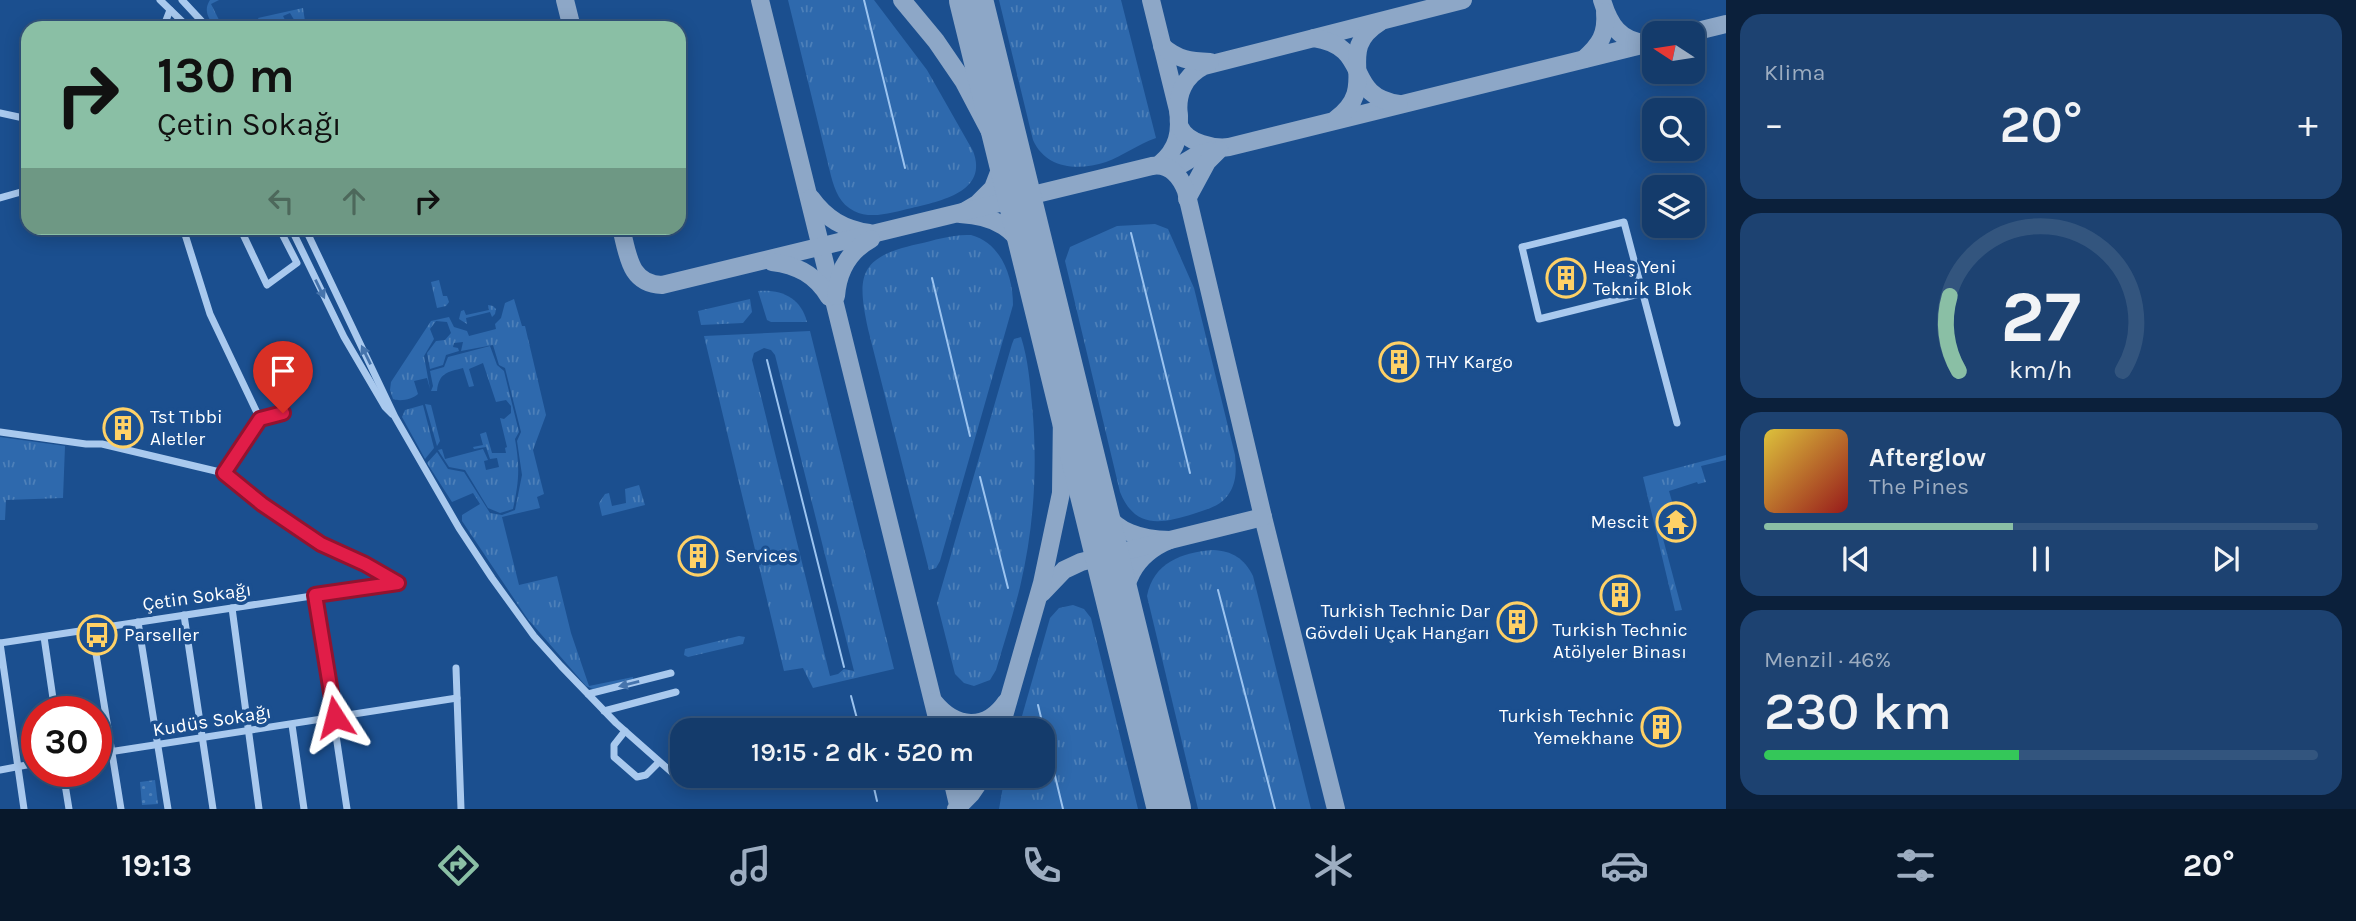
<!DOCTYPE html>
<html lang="tr">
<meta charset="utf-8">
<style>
body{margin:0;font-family:Karla,sans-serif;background:#1d4271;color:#f1f3f6;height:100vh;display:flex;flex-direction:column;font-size:26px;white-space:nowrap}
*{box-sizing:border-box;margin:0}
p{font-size:23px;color:#9dadc1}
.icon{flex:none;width:38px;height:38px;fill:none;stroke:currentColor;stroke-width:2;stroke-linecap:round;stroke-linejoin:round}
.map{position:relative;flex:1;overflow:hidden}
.side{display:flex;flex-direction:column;gap:14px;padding:14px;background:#0b203b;width:630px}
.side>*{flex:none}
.top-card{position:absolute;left:21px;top:21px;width:665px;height:214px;border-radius:21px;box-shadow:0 4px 18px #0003,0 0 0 2px #33557e;background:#8abfa5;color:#111;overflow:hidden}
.needle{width:46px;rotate:282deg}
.controls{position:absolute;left:1642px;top:21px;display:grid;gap:14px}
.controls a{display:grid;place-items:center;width:63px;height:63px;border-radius:14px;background:#143b6b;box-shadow:0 4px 18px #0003,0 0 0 2px #33557e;font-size:35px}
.speed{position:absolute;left:21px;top:696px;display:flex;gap:14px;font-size:35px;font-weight:700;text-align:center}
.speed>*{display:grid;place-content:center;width:91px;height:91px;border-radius:50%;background:#143b6b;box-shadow:0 4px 18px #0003,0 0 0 2px #33557e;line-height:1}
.speed .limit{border:10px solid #d22;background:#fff;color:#111}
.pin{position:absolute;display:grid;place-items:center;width:60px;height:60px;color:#fff;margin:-72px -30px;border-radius:50% 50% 50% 0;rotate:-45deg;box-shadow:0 0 7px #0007}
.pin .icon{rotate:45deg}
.me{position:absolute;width:77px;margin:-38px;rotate:351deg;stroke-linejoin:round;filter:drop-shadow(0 0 5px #0008)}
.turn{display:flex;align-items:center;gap:24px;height:147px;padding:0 21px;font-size:32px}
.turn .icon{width:91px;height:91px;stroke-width:2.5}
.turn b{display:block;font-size:49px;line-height:60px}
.lanes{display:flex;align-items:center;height:66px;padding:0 21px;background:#0003;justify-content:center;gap:35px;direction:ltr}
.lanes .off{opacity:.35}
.big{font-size:52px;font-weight:600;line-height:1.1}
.side .card{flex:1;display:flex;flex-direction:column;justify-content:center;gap:10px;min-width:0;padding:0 24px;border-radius:21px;background:#1d4271}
.side .dial{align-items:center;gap:0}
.dial svg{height:182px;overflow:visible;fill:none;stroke:#33557e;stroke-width:7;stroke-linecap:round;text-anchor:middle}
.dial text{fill:#f1f3f6;stroke:none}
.song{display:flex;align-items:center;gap:21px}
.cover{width:84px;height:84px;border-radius:10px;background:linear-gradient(135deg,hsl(50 70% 55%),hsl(0 70% 35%))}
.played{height:7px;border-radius:4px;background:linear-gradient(90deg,#8abfa5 45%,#33557e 45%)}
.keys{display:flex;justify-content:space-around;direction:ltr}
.heat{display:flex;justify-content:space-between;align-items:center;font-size:38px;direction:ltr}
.charge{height:10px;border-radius:5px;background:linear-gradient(90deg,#34c759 46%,#33557e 0)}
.trip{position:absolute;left:670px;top:718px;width:385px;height:70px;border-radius:21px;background:#143b6b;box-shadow:0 4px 18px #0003,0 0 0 2px #33557e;font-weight:600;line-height:70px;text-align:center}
.tab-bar{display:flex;height:112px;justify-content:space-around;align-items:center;background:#08182b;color:#9dadc1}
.tab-bar .icon{width:49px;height:49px}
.tab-bar .on{color:#8abfa5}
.tab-bar b{font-size:32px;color:#f1f3f6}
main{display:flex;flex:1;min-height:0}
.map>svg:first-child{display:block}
</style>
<main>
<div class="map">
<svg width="1726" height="809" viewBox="0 0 1726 809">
<defs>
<pattern id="grass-tufts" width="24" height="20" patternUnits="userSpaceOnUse" patternTransform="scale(1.75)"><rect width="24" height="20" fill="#2e69ad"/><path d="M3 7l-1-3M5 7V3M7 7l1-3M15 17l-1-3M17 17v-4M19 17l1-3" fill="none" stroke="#4d80b9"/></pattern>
<pattern id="park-dots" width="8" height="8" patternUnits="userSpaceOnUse" patternTransform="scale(1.75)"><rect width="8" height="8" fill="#2e69ad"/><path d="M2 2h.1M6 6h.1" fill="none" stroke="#4d80b9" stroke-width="1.8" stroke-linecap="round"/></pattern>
</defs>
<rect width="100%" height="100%" fill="#1b4f8f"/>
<g fill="url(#grass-tufts)" fill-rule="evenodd">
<path d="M210 0H219L211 4 223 28H215C209 18 203 11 210 0Z"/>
<path d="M788 0H874L927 70 973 151C989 192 940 201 912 208 893 212 872 220 854 211 840 204 835 191 831 176Z"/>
<path d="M999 0H1121L1156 138C1138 144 1123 156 1106 162 1078 171 1046 169 1033 140Z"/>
<polygon points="303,8 306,28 299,28 290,13 283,16 287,24 280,28 263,28 258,18"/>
<path d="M1155 224 1168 229 1194 288 1235 455C1236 468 1237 480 1230 492 1222 506 1208 509 1193 514 1161 524 1135 529 1120 492L1065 261 1070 247 1117 226Z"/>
<path d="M971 235C1001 243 1013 276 1013 305L940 561 936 568 929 570 868 329C856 274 860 257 918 244 935 240 953 234 971 235Z"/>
<polygon points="439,280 443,296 447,296 449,302 446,306 437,308 431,282"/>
<path d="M758 291C782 289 801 298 807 322H771L767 320Z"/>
<path d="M514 299 522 326H525L546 415 533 450 544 494 537 497 540 508 502 517 519 585 557 576 571 633 589 686 633 677V679L593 689 586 686 527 618 462 521V515L480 504 473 493 452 502 427 463 437 452 448 469 464 472 490 513 502 515 515 510 522 475 517 441 521 432 505 368 499 365 493 345 461 351 463 342 454 343 453 347 458 348 459 351 446 355 443 365 430 369 427 353 436 341 445 340 451 333 447 322 436 321 430 329 434 339 424 356 430 389 427 378 414 381 418 394C413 399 400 402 393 399L390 390 391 382 431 321 449 317 454 327 467 331 469 336 496 329 495 324 501 318 505 303Z"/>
<polygon points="750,299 752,312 743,323 701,325 698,311"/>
<polygon points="488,305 493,306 496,309 495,314 492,317 490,312 466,318 467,324 459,319 461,311 464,310 466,315 489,310"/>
<path d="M810 331 894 669 813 688 803 668 784 671 704 336ZM764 348 771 350 775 355 854 671 844 669 838 674 830 676 752 360 754 353Z"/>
<path d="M1021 337C1028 359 1030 382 1032 405 1038 466 1034 528 1020 587 1013 615 1004 643 996 670L990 680 974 686 964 683 955 674 937 603 1012 344 1014 339Z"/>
<path d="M490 346 497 365 504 371 519 432 515 439C520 467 519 482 513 509L500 513 488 508 465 470 449 467 438 450 442 449 445 459 483 449 488 460 484 461 486 470 499 467 497 458 490 459 486 447 474 449 473 447 483 445 480 434 486 432 492 453H506L505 448 507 447 500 418 504 419 511 413V406L506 400 496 402 483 363 469 369 474 386 469 387 463 368C447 372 439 373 437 391H431L433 386 430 371 444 367 448 357Z"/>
<polygon points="425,404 431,405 440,441 437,446"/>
<polygon points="423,405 434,448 425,459 402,417 405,410"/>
<polygon points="0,437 65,446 63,498 6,500 5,520 0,520"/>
<polygon points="1726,455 1726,460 1701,466 1706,482 1698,484 1697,482 1669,491 1675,512 1668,517 1670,529 1661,531 1682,610 1675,611 1643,477"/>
<polygon points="639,485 645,505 602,516 599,503 605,494 609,493 612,506 626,503 625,489"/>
<path d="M1213 550C1232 551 1244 558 1253 576L1311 809H1198L1147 596C1153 563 1182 552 1213 550Z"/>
<polygon points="1073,605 1084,609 1091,618 1138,809 999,809 1005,775 1043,775 1043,730 1018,730 1050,618 1059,608"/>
<polygon points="739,636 745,637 743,644 688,657 684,655 685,649"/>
</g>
<polygon fill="url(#park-dots)" points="155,780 158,804 142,805 140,782"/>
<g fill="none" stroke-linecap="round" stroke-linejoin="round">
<g stroke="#9cc4f0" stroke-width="2">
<polyline points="864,0 905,168"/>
<polyline points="1131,233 1190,473"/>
<polyline points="932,278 970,436"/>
<polyline points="767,360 844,667"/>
<polyline points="980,477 1008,588"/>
<polyline points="1218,590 1275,809"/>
<polyline points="851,696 860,730"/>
<polyline points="1038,705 1063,809"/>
<polyline points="871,775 877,801"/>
</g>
<g stroke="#8da7c7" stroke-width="18">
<polyline points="565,0 572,28"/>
<polyline points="760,0 940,730"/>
<polyline points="902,0 936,41 964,82 1015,179"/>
<path d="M1151 0 1178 110C1181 132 1178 149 1160 164"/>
<path d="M1463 0 1204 66C1184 76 1176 95 1179 116 1179 120 1178 124 1180 127 1187 143 1214 149 1229 147L1654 42"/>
<path d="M1602 0C1609 24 1620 42 1647 43"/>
<polyline points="1689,33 1726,24"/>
<path d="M1314 38C1373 47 1343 96 1399 104"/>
<path d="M1162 46C1178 60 1190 61 1210 62"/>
<path d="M1584 59C1600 45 1607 34 1605 12"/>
<path d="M1336 119C1382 85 1332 52 1380 22"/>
<path d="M1006 154 993 188 977 204 960 214C999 216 1013 229 1035 260"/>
<polyline points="1160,164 1182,164 1197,155 1220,148"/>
<path d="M811 198C826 219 844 229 869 233"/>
<polyline points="1187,199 1207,162 1219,150"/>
<path d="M621 228C628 254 629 284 662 285L1152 166C1170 163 1180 176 1186 191L1263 517 1336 809"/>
<path d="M772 262C797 265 816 275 829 297"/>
<path d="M836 296C838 271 849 251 871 239"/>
<path d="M1078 434C1093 493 1096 539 1170 540 1135 554 1118 585 1125 622"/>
<polyline points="1095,558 1105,565 1114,580"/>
<polyline points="1042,593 1064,570 1081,562 1263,517"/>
<path d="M934 702C956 729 986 731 1006 702"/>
<polyline points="1000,730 1042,583 1061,493 1062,412 1058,352"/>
<polyline points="1156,755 1164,809"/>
<polyline points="951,775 959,809"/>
<polyline points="956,809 971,794 984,775"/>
</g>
<polyline stroke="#8da7c7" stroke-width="44" points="971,0 1169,809"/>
<g stroke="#a9c9ee" stroke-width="7">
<polyline points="160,0 189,28"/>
<polyline points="182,0 208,28"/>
<polyline points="163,28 170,10"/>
<polyline points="0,113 28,119"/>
<polyline points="0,198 28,190"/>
<polyline points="183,228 210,314 260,419"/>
<polyline points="240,228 267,285 297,263 279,228"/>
<polyline points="291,228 344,337 385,407 392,414"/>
<polyline points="305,228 395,417 459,528 492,578 534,636 561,666 616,723 686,785"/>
<polyline points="1643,293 1539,319 1522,247 1624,222 1677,423"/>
<polyline points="0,432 86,444 102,444 224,473 262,504 321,544 365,564 398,583"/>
<polyline points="224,473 260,419 283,413"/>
<polyline points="315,595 347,809"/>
<polyline points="232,608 259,809"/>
<polyline points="184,615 213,809"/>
<polyline points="138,622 168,809"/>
<polyline points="92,629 121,809"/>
<polyline points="44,637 55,712"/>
<polyline points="0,643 398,583"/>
<polyline points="0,643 24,809"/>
<polyline points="456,668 461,809"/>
<polyline points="588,694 671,673"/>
<polyline points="604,711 676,692"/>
<polyline points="292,725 304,809"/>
<polyline points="625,731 614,745 614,757 637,777 646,775 659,762"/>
<polyline points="96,754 457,698"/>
<polyline points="0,770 37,763"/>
<polyline points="63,772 69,809"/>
</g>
</g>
<defs><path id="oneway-solid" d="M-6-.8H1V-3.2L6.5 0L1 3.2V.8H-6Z" transform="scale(1.75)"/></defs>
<g fill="#4674ac">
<use href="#oneway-solid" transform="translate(320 289) rotate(64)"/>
<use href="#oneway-solid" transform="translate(366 355) rotate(-116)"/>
<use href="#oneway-solid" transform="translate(629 684) rotate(166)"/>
</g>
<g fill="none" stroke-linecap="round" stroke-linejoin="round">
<g stroke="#92132f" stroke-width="18">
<polyline id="route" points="283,413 260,419 224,473 262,504 321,544 365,564 398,583 315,595 335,717"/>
</g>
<use href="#route" stroke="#e11d48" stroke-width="12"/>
</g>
<defs>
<g id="building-ring" transform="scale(2.0125)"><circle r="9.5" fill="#1b4f8f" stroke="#ffd166" stroke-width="1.5"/><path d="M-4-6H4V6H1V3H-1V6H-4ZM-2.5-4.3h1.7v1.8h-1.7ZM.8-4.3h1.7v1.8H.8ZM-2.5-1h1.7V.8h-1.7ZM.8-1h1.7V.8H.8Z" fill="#ffd166"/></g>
<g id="temple-ring" transform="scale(2.0125)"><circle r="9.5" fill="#1b4f8f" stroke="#ffd166" stroke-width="1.5"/><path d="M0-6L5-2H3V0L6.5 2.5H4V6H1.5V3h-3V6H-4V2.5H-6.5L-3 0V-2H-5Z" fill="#ffd166"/></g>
<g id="bus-ring" transform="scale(2.0125)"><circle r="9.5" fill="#1b4f8f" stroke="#ffd166" stroke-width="1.5"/><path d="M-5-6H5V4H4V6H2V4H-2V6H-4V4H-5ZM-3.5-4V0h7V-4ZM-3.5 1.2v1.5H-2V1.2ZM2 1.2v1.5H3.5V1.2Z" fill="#ffd166"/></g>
</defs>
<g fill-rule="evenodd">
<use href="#building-ring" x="1566" y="278"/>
<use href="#building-ring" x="1399" y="362"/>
<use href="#building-ring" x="123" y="428"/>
<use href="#temple-ring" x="1676" y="522"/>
<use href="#building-ring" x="698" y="556"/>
<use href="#building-ring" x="1620" y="595"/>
<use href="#building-ring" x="1517" y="622"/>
<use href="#bus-ring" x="97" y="635"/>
<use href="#building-ring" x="1661" y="727"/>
</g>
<g text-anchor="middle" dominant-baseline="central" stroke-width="7" stroke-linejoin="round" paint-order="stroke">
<g font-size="19" fill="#fff" stroke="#1b4f8f" text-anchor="start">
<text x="1593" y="267">Heaş Yeni<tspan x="1593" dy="22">Teknik Blok</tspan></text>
<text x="1426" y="362">THY Kargo</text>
<text x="150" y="417">Tst Tıbbi<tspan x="150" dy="22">Aletler</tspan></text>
<text x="1649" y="522" text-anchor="end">Mescit</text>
<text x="725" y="556">Services</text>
<text x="1490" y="611" text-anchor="end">Turkish Technic Dar<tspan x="1490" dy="22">Gövdeli Uçak Hangarı</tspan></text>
<text x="1620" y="630" text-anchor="middle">Turkish Technic<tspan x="1620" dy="22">Atölyeler Binası</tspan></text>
<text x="124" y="635">Parseller</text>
<text x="1634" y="716" text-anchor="end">Turkish Technic<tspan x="1634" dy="22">Yemekhane</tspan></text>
</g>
<g font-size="19" fill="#fff" stroke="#1b4f8f">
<text transform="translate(197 597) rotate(-8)">Çetin Sokağı</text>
<text transform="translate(212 721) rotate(-9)">Kudüs Sokağı</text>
</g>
</g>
</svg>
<div class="controls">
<a><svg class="needle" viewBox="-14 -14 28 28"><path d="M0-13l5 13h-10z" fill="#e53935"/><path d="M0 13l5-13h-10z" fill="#9dadc1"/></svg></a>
<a><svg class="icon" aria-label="search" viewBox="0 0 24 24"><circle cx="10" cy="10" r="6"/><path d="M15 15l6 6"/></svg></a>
<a><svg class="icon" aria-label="layers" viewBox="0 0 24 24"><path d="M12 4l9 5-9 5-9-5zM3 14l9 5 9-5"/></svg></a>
</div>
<div class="speed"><div class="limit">30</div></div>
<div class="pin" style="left:283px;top:413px;background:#d93025"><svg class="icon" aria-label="arrive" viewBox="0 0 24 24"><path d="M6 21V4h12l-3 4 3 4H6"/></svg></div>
<svg class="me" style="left:335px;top:717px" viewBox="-20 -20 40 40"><path d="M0-17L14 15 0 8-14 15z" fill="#e11d48" stroke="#fff" stroke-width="4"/></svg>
<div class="trip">19:15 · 2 dk · 520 m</div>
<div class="top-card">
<div class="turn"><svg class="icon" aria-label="right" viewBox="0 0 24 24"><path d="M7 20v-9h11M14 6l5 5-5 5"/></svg><div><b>130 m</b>Çetin Sokağı</div></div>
<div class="lanes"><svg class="icon off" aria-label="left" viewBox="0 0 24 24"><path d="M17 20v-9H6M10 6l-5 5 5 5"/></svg><svg class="icon off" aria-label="ahead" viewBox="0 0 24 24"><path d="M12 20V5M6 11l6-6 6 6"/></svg><svg class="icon" aria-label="right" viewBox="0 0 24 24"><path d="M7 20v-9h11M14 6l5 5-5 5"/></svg></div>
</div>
</div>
<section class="side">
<div class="card"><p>Klima</p>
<div class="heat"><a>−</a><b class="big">20°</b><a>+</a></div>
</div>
<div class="card dial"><svg viewBox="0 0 100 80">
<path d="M14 69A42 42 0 1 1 86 69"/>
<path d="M14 69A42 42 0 0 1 10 36" stroke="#8abfa5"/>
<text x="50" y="56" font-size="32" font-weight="700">27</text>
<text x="50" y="72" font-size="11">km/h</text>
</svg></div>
<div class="card">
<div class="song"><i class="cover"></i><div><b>Afterglow</b><p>The Pines</p></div></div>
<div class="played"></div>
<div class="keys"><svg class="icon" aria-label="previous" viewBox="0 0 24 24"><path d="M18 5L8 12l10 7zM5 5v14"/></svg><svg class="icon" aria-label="pause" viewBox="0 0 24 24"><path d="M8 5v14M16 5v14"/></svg><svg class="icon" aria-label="next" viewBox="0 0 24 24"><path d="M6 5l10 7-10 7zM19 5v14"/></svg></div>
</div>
<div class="card"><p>Menzil · 46%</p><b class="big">230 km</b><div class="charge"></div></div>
</section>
</main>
<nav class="tab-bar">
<b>19:13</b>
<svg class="icon on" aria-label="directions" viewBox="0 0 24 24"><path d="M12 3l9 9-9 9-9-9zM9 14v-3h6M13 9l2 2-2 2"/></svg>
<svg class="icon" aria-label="music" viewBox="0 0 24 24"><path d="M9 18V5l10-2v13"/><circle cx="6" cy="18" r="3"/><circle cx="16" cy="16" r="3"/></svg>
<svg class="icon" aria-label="phone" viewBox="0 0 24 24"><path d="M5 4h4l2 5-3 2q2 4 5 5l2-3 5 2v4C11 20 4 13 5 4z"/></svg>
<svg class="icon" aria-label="climate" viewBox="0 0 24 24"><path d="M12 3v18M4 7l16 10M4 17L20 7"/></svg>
<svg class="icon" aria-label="car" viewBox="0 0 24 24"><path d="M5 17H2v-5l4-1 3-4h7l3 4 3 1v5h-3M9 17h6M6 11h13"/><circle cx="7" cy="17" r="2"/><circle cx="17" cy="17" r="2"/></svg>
<svg class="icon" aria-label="filters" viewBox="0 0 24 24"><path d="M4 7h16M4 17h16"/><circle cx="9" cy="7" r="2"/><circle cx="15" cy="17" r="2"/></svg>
<b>20°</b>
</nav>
